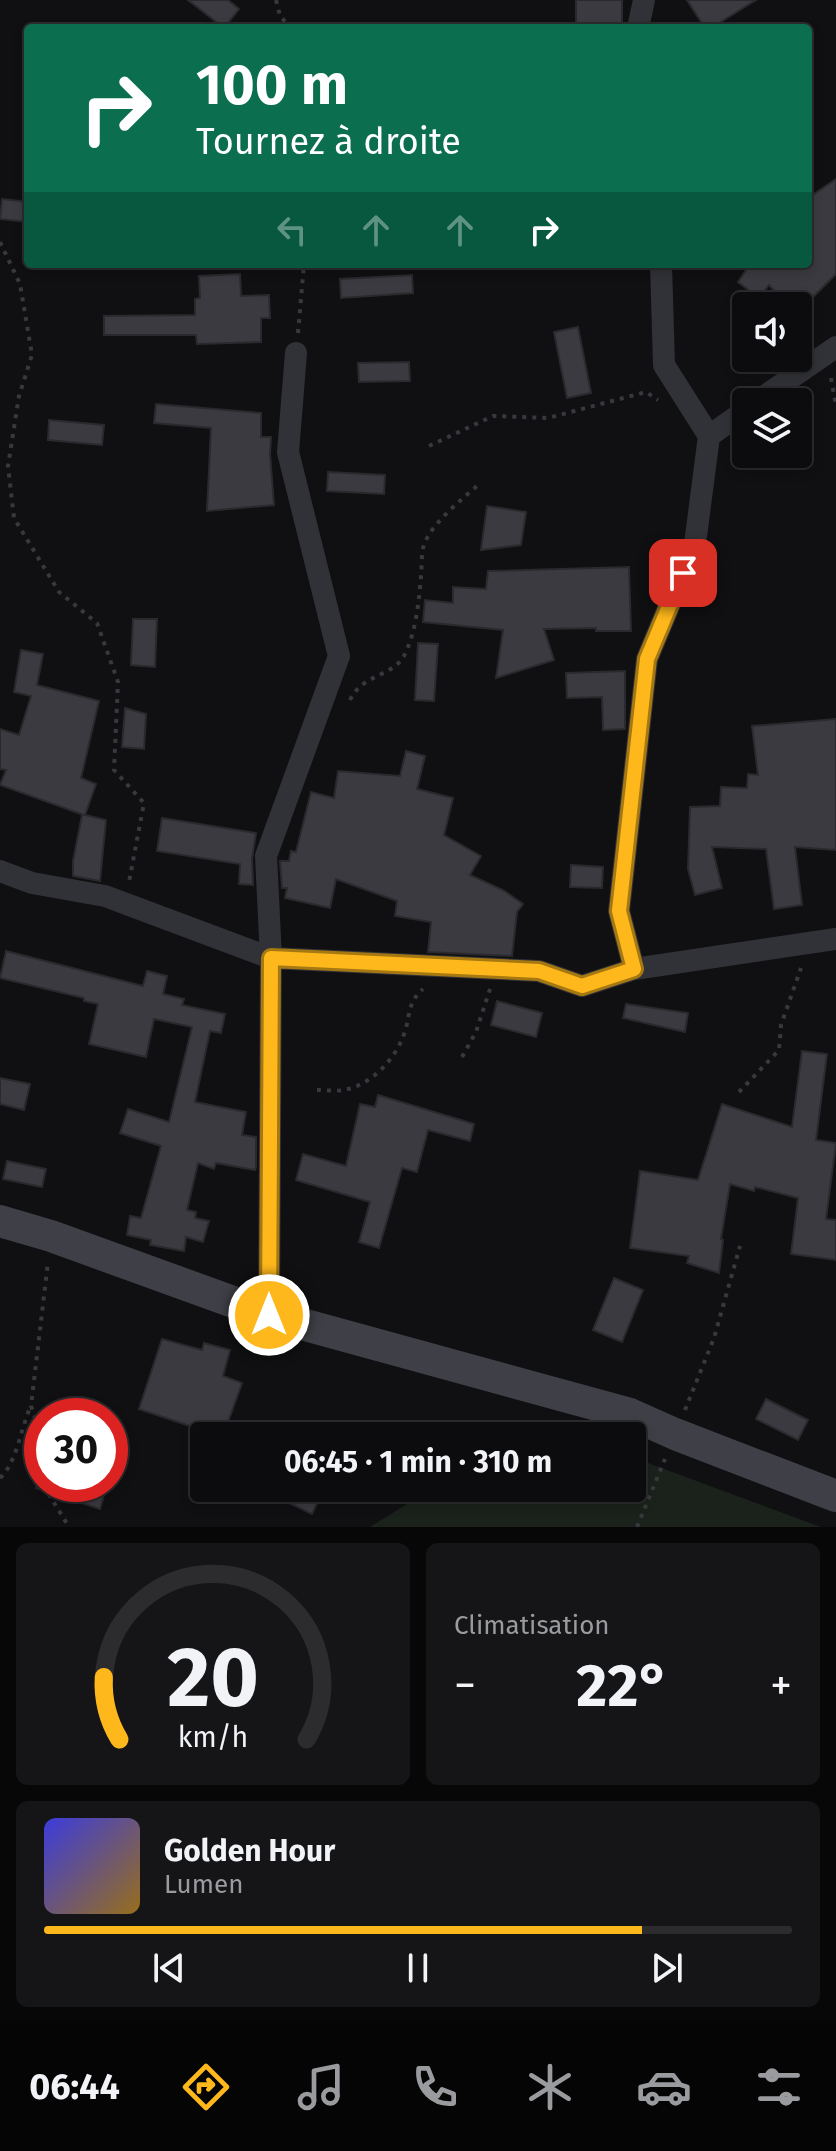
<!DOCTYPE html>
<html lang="fr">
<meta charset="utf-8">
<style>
body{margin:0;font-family:"Fira Sans",sans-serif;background:#151517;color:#f1f3f6;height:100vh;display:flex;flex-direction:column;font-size:30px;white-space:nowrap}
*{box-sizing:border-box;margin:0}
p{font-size:26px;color:#9a9b9e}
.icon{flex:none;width:44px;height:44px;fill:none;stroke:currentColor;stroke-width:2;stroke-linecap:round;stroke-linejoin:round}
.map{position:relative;height:1527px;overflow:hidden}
.sheet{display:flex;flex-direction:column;gap:16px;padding:16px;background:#070708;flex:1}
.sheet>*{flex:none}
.hud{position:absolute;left:24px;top:24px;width:788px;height:244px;border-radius:8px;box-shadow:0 4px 12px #0003,0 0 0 2px #2c2c2e;background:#0b6e4f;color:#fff;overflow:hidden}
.tools{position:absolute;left:732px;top:292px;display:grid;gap:16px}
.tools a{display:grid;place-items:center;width:80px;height:80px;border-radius:8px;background:#0c0c0e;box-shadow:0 4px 12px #0003,0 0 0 2px #2c2c2e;font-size:40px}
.speed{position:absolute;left:24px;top:1398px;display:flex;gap:16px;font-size:40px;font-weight:700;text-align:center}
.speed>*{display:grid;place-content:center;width:104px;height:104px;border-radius:50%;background:#0c0c0e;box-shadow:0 4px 12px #0003,0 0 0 2px #2c2c2e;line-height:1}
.speed .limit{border:12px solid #d22;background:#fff;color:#111}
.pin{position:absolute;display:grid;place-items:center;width:68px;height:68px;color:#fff;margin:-34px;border-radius:16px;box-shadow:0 4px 12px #0006}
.me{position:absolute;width:88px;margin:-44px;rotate:0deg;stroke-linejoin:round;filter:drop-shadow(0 0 6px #0008)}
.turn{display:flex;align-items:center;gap:28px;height:168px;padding:0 40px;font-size:36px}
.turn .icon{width:104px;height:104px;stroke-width:2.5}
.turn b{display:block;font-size:56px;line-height:68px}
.lanes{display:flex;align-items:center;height:76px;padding:0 40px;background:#0003;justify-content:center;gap:40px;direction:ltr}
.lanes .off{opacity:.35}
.big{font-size:60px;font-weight:700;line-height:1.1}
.sheet .widget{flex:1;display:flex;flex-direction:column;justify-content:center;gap:12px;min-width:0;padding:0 28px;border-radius:12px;background:#151517}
.sheet .dial{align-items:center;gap:0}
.dial svg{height:208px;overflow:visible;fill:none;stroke:#2c2c2e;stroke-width:7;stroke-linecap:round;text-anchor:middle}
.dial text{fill:#f1f3f6;stroke:none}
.song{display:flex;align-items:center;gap:24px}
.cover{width:96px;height:96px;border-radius:12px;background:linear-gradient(135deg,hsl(240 70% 55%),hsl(40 70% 35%))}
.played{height:8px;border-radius:4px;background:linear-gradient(90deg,#ffb81b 80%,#2c2c2e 80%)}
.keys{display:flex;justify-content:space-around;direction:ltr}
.heat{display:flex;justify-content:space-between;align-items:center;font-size:44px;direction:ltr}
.sheet .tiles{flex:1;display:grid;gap:16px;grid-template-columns:1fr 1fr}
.widget:last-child{grid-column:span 2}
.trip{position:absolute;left:190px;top:1422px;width:456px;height:80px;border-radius:8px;background:#0c0c0e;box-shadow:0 4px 12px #0003,0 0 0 2px #2c2c2e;font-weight:700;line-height:80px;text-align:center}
.tabs{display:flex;height:128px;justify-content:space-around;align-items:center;background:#050506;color:#9a9b9e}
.tabs .icon{width:56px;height:56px}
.tabs .selected{color:#ffb81b}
.tabs b{font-size:36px;color:#f1f3f6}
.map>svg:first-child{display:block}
</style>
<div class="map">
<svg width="836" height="1527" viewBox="0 0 836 1527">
<rect width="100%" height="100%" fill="#101012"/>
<g fill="#1a221b">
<polygon points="539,1422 576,1436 517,1436"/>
<polygon points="632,1457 821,1527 370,1527 433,1488 632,1488"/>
</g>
<g fill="#3a3a40" stroke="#2a2a2e" stroke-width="2">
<polygon points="188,0 228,0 239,9 224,28"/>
<polygon points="576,0 622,0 622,26 576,28"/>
<polygon points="687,0 756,0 711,28 705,28"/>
<polygon points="836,179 836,274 798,312 798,306 788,306 769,285 759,298 738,282 750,264 808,264 808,198"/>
<polygon points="2,199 28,202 28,222 0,219"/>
<polygon points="240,274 241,296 269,295 270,318 261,318 261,342 197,344 196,335 104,335 104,316 195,315 195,299 200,298 199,276"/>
<polygon points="412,275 413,293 341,298 340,279"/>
<polygon points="578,327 591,393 567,398 554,332"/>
<polygon points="409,362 410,381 359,382 358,363"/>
<polygon points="156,404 261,413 261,437 271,437 270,454 274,505 207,511 211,428 154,423"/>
<polygon points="49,420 104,425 102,445 48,440"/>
<polygon points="328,472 385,475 384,494 327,491"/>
<polygon points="487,506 526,512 521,545 481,550"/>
<polygon points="629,567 631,631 596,631 596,628 544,629 554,660 496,678 503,630 423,622 425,600 453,603 453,587 486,589 488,571"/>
<polygon points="133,619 157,619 155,667 131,665"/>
<polygon points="418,643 438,644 434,701 415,700"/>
<polygon points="21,650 43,654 37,685 99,701 81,778 96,784 85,815 106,820 100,881 73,876 73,861 82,815 84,815 0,785 6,770 0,769 0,729 19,735 31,696 14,692"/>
<polygon points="625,671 625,729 603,730 602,697 567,698 566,673"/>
<polygon points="125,708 146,714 144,749 122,747"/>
<polygon points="836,719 836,850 795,847 802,905 774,909 766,849 712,847 722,888 695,895 688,869 690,807 720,806 721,787 747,788 748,774 758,775 752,726"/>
<polygon points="406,751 425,756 417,789 453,798 444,835 481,856 470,875 503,890 523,904 517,912 512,956 428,952 431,922 395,916 397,901 336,879 330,908 285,898 287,888 282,888 280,861 289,861 291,851 296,852 311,792 334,798 338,771 400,776"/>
<polygon points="162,818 256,833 252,859 253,885 239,884 240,864 157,851"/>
<polygon points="571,865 603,867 602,888 570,887"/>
<polygon points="6,951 143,986 147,971 167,976 163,994 184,999 182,1005 225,1014 221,1033 210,1031 195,1102 246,1112 242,1135 256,1137 256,1167 255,1170 216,1163 214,1169 198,1163 187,1210 196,1212 195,1218 209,1221 203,1242 186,1237 184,1251 150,1245 151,1240 127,1235 130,1216 141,1218 161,1146 120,1133 128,1109 169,1122 192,1027 154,1019 146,1057 89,1044 98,1004 84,1001 84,998 0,978"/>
<polygon points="497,1001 542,1013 536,1037 491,1025"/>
<polygon points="626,1004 688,1013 685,1032 623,1018"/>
<polygon points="802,1051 827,1054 816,1140 836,1143 826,1219 836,1220 836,1260 791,1254 798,1198 755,1187 754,1191 730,1184 721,1239 723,1240 719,1273 687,1263 689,1256 630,1248 640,1171 698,1180 722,1104 792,1127"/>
<polygon points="0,1078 30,1084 24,1110 0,1104"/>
<polygon points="378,1095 474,1124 470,1141 428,1130 417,1172 402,1168 379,1248 359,1242 370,1202 296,1180 303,1154 346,1166 360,1104 375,1107"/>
<polygon points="7,1161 46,1169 42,1187 3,1179"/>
<polygon points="614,1278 643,1290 622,1342 593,1330"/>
<polygon points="162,1339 202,1350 204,1343 230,1350 223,1376 242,1383 223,1436 210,1436 198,1432 199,1429 139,1409"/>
<polygon points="766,1399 808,1420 798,1440 756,1419"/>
<polygon points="37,1484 107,1484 100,1509 36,1488"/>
<polygon points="258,1488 301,1488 320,1497 312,1514"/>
</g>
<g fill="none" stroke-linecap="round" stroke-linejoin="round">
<g stroke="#37393e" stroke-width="4" stroke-dasharray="4 6" stroke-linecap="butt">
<polyline points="276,0 280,16 291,28"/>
<polyline points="0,242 20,284 32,355 19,396 8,466 14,518 59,592 97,623 118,682 114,770 144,803 129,882"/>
<polyline points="298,333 304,264"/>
<polyline points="831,378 836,406"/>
<polyline points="429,446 493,416 548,418 646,392 658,400"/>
<path d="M350 700C363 673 394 677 405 654 416 631 419 601 421 576 422 566 421 553 424 545 431 524 461 500 477 486"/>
<polyline points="462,1057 476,1032 490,989"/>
<path d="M317 1090C326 1090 339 1092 348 1089 376 1082 399 1054 406 1028 410 1012 409 1001 423 989"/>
<polyline points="739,1092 779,1050 781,1025 801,968"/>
<polyline points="685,1410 714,1338 740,1246"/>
<polyline points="42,1438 31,1406 48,1262"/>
<path d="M0 1478C17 1462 20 1431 30 1408"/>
<polyline points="49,1484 48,1493 69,1527"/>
<polyline points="637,1527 665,1459"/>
</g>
<g stroke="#313237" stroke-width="22">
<polyline points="638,28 644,0"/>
<polyline points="661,264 664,365 709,436"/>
<polyline points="756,402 836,347"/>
<polyline points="0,871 32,883 105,896 271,958 539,971 582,986 634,969 836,939"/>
<polyline points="634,969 619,911 647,659 695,544 709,436 746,410"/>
<polyline points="269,1315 271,958 266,856 339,656 288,452 296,353"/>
</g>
<polyline stroke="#3f4047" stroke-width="32" points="0,1221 51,1236 269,1315 630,1414 675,1434 836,1496"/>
</g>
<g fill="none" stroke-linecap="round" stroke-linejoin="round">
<g stroke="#a67812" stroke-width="20">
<polyline id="route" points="269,1315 271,958 539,971 582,986 634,969 619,911 647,659 683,573"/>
</g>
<use href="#route" stroke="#ffb81b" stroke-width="14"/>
</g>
</svg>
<div class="tools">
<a><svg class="icon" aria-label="sound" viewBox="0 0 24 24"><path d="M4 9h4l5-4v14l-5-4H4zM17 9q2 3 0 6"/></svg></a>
<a><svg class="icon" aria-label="layers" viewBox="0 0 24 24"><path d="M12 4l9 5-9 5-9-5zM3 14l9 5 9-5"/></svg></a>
</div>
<div class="speed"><div class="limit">30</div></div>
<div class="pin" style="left:683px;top:573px;background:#d93025"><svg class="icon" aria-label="arrive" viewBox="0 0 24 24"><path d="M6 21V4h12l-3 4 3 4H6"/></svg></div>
<svg class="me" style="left:269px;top:1315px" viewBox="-20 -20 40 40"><circle r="17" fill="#ffb81b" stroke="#fff" stroke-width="3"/><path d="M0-11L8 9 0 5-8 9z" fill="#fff"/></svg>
<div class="trip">06:45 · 1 min · 310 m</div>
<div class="hud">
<div class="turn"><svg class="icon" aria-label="right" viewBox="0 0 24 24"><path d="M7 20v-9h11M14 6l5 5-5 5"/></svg><div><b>100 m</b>Tournez à droite</div></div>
<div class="lanes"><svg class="icon off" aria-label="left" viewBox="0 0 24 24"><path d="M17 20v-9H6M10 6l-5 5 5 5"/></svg><svg class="icon off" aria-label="ahead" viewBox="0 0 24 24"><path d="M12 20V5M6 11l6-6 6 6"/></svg><svg class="icon off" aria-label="ahead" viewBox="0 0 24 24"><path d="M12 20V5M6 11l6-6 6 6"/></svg><svg class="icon" aria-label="right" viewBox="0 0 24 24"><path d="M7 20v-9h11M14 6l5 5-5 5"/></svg></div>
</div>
</div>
<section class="sheet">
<div class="tiles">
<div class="widget dial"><svg viewBox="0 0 100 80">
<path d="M14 69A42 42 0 1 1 86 69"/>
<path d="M14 69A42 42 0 0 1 8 45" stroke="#ffb81b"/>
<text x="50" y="56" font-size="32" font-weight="700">20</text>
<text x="50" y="72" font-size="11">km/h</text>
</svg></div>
<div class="widget"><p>Climatisation</p>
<div class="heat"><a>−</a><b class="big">22°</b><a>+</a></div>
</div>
<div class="widget">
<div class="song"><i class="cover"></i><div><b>Golden Hour</b><p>Lumen</p></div></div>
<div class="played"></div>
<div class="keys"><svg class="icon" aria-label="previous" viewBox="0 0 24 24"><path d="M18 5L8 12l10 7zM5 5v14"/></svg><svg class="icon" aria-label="pause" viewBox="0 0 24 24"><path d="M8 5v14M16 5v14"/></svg><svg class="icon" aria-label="next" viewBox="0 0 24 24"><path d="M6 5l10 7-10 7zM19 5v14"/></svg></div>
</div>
</div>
</section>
<nav class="tabs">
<b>06:44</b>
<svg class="icon selected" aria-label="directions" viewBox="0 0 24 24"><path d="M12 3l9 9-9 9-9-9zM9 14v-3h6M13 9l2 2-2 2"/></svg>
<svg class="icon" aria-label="music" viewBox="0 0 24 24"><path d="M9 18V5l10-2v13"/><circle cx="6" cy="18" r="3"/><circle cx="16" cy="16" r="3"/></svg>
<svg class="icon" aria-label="phone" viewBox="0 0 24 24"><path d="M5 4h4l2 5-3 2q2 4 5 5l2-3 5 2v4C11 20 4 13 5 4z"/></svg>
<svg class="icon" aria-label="climate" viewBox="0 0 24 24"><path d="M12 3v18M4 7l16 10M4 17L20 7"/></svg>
<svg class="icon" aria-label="car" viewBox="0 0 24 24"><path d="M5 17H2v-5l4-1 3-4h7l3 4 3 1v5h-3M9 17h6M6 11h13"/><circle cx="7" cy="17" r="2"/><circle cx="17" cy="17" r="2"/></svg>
<svg class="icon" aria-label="filters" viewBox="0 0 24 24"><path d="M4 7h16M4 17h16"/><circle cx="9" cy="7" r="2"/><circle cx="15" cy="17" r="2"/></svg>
</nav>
